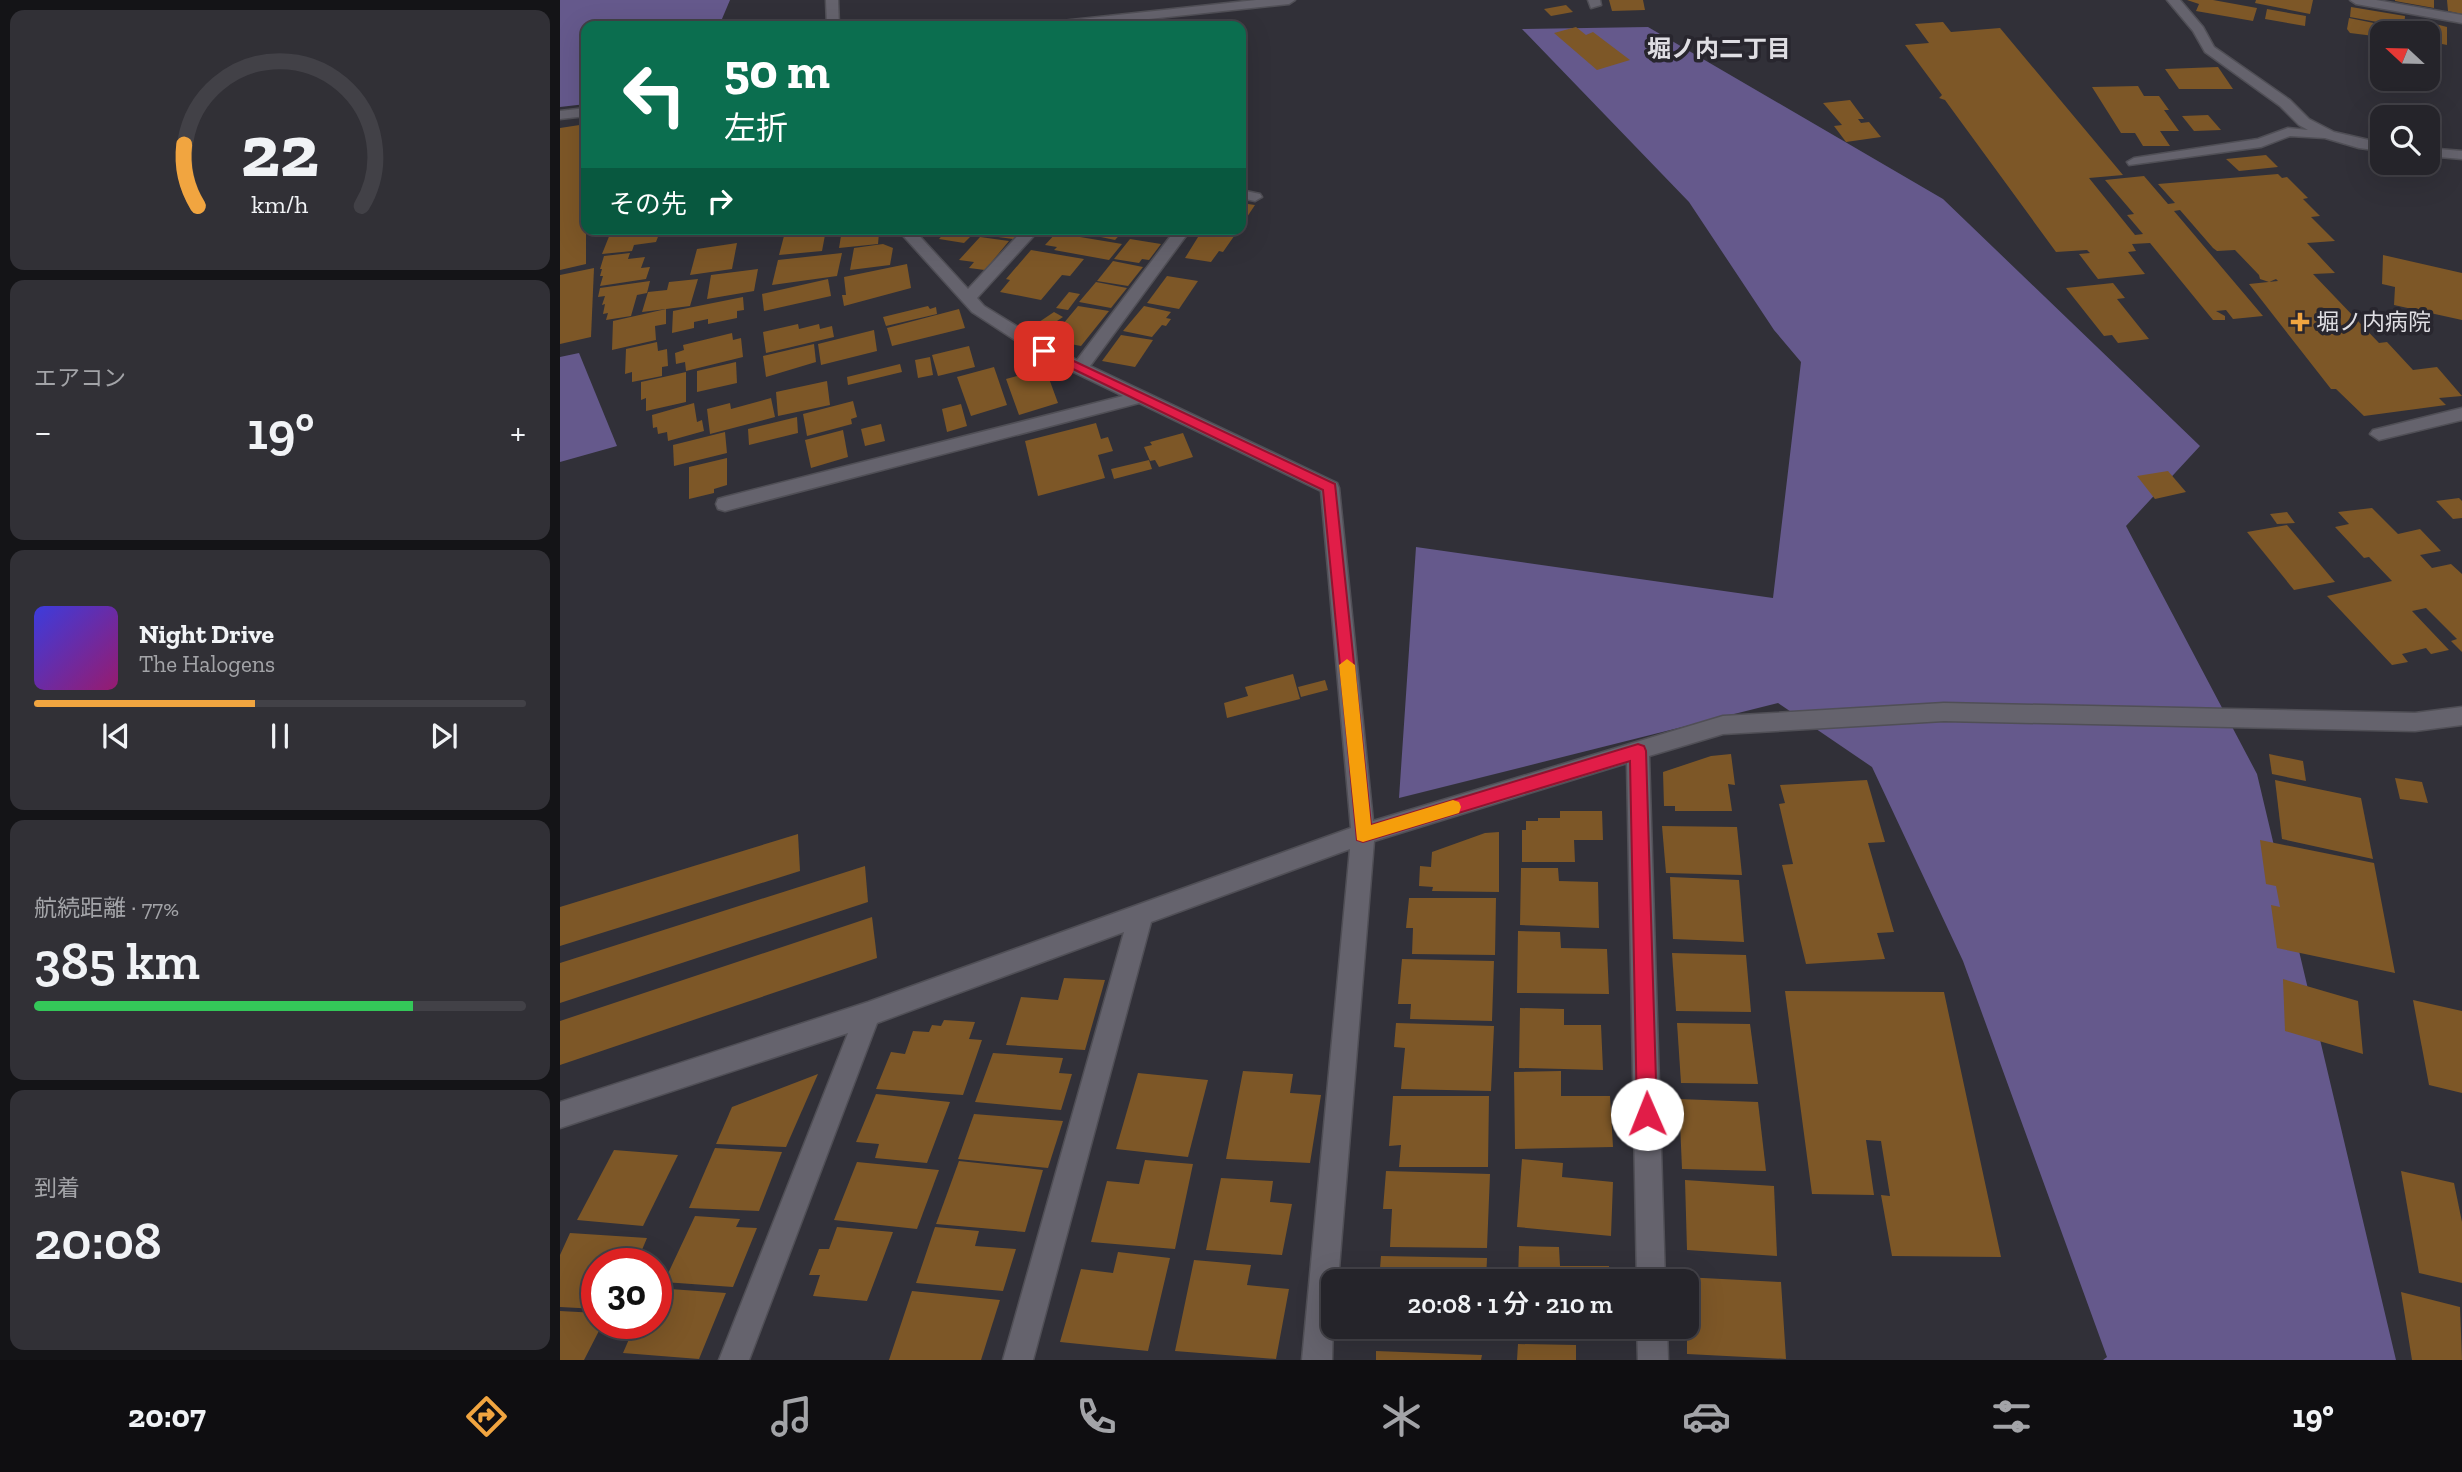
<!DOCTYPE html>
<html lang="ja">
<meta charset="utf-8">
<style>
body{margin:0;font-family:"Zilla Slab","Noto Sans JP",serif;background:#313036;color:#f1f3f6;height:100vh;display:flex;flex-direction:column;font-size:26px;white-space:nowrap}
*{box-sizing:border-box;margin:0}
p{font-size:23px;color:#a3a4a8}
.icon{flex:none;width:38px;height:38px;fill:none;stroke:currentColor;stroke-width:2;stroke-linecap:round;stroke-linejoin:round}
.map{position:relative;flex:1;overflow:hidden}
.side{display:flex;flex-direction:column;gap:10px;padding:10px;background:#141417;width:560px}
.side>*{flex:none}
.guide{position:absolute;left:21px;top:21px;width:665px;height:214px;border-radius:14px;box-shadow:0 7px 28px #0002,0 0 0 2px #424147;background:#0b6e4f;color:#fff;overflow:hidden}
.needle{width:46px;rotate:292deg}
.fabs{position:absolute;left:1810px;top:21px;display:grid;gap:14px}
.fabs a{display:grid;place-items:center;width:70px;height:70px;border-radius:14px;background:#25242a;box-shadow:0 7px 28px #0002,0 0 0 2px #424147;font-size:35px}
.speed{position:absolute;left:21px;top:1248px;display:flex;gap:14px;font-size:35px;font-weight:700;text-align:center}
.speed>*{display:grid;place-content:center;width:91px;height:91px;border-radius:50%;background:#25242a;box-shadow:0 7px 28px #0002,0 0 0 2px #424147;line-height:1}
.speed .limit{border:10px solid #d22;background:#fff;color:#111}
.pin{position:absolute;display:grid;place-items:center;width:60px;height:60px;color:#fff;margin:-30px;border-radius:14px;box-shadow:0 4px 10px #0006}
.me{position:absolute;width:77px;margin:-38px;rotate:359deg;stroke-linejoin:round;filter:drop-shadow(0 0 5px #0008)}
.turn{display:flex;align-items:center;gap:24px;height:147px;padding:0 28px;font-size:32px}
.turn .icon{width:91px;height:91px;stroke-width:2.5}
.turn b{display:block;font-size:49px;line-height:60px}
.then{display:flex;align-items:center;height:66px;padding:0 28px;background:#0003;gap:14px;font-size:26px}
.big{font-size:52px;font-weight:600;line-height:1.1}
.side .tile{flex:1;display:flex;flex-direction:column;justify-content:center;gap:10px;min-width:0;padding:0 24px;border-radius:14px;background:#313036}
.side .dial{align-items:center;gap:0}
.dial svg{height:182px;overflow:visible;fill:none;stroke:#424147;stroke-width:7;stroke-linecap:round;text-anchor:middle}
.dial text{fill:#f1f3f6;stroke:none}
.song{display:flex;align-items:center;gap:21px}
.cover{width:84px;height:84px;border-radius:10px;background:linear-gradient(135deg,hsl(240 70% 55%),hsl(320 70% 35%))}
.played{height:7px;border-radius:4px;background:linear-gradient(90deg,#f1a540 45%,#424147 45%)}
.keys{display:flex;justify-content:space-around;direction:ltr}
.heat{display:flex;justify-content:space-between;align-items:center;font-size:38px;direction:ltr}
.charge{height:10px;border-radius:5px;background:linear-gradient(90deg,#34c759 77%,#424147 0)}
.trip{position:absolute;left:761px;top:1269px;width:378px;height:70px;border-radius:14px;background:#25242a;box-shadow:0 7px 28px #0002,0 0 0 2px #424147;font-weight:600;line-height:70px;text-align:center}
.tab-bar{display:flex;height:112px;justify-content:space-around;align-items:center;background:#0f0e11;color:#a3a4a8}
.tab-bar .icon{width:49px;height:49px}
.tab-bar .selected{color:#f1a540}
.tab-bar b{font-size:32px;color:#f1f3f6}
main{display:flex;flex:1;min-height:0}
.map>svg:first-child{display:block}
</style>
<main>
<section class="side">
<div class="tile dial"><svg viewBox="0 0 100 80">
<path d="M14 69A42 42 0 1 1 86 69"/>
<path d="M14 69A42 42 0 0 1 8 42" stroke="#f1a540"/>
<text x="50" y="56" font-size="32" font-weight="700">22</text>
<text x="50" y="72" font-size="11">km/h</text>
</svg></div>
<div class="tile"><p>エアコン</p>
<div class="heat"><a>−</a><b class="big">19°</b><a>+</a></div>
</div>
<div class="tile">
<div class="song"><i class="cover"></i><div><b>Night Drive</b><p>The Halogens</p></div></div>
<div class="played"></div>
<div class="keys"><svg class="icon" aria-label="previous" viewBox="0 0 24 24"><path d="M18 5L8 12l10 7zM5 5v14"/></svg><svg class="icon" aria-label="pause" viewBox="0 0 24 24"><path d="M8 5v14M16 5v14"/></svg><svg class="icon" aria-label="next" viewBox="0 0 24 24"><path d="M6 5l10 7-10 7zM19 5v14"/></svg></div>
</div>
<div class="tile"><p>航続距離 · 77%</p><b class="big">385 km</b><div class="charge"></div></div>
<div class="tile"><p>到着</p><b class="big">20:08</b></div>
</section>
<div class="map">
<svg width="1902" height="1360" viewBox="0 0 1902 1360">
<rect width="100%" height="100%" fill="#313038"/>
<g fill="#65598c">
<polygon points="0,0 170,0 159,26 26,26 26,104 0,107"/>
<polygon points="1088,27 1383,199 1640,446 1566,526 1697,774 1836,1360 1543,1360 1547,1357 1403,961 1312,767 1218,703 839,798 856,547 1213,598 1241,362 1214,330 1129,202 962,29"/>
<polygon points="19,353 57,446 0,462 0,357"/>
</g>
<g fill="#7d5727">
<polygon points="1049,0 1083,0 1085,10 1052,11"/>
<polygon points="1627,0 1653,0 1697,8 1693,21 1636,11 1639,4"/>
<polygon points="1696,0 1753,0 1750,14 1695,3"/>
<polygon points="1835,0 1874,0 1874,8 1835,1"/>
<polygon points="1887,0 1902,0 1902,14 1888,11"/>
<polygon points="1006,5 1013,12 991,16 984,9"/>
<polygon points="1791,7 1845,16 1844,27 1790,17"/>
<polygon points="1707,9 1746,16 1745,26 1705,19"/>
<polygon points="1789,18 1839,28 1839,33 1822,33 1822,37 1790,33 1787,29"/>
<polygon points="1856,19 1887,27 1887,45 1867,41 1867,33 1855,33"/>
<polygon points="1383,22 1391,32 1440,28 1563,175 1529,178 1575,235 1583,234 1567,215 1574,214 1545,180 1584,176 1608,204 1615,203 1598,184 1718,174 1722,178 1727,177 1748,198 1743,199 1760,216 1751,217 1775,241 1747,243 1775,273 1753,274 1819,343 1827,342 1853,370 1877,367 1902,396 1879,398 1886,405 1804,416 1776,389 1771,389 1689,284 1718,281 1716,279 1709,282 1700,279 1699,275 1675,250 1657,251 1653,248 1620,210 1614,211 1703,316 1673,319 1666,310 1656,311 1665,316 1665,320 1653,320 1590,243 1572,244 1576,251 1568,252 1585,274 1538,279 1519,254 1530,253 1527,250 1496,252 1385,100 1379,98 1382,95 1345,45 1369,43 1355,24"/>
<polygon points="1016,27 1026,35 1033,32 1070,60 1037,70 994,33"/>
<polygon points="1658,67 1673,89 1619,89 1605,69"/>
<polygon points="1578,86 1584,96 1599,96 1609,110 1604,110 1619,131 1600,131 1610,146 1583,146 1575,133 1561,133 1532,87"/>
<polygon points="1290,100 1304,119 1298,119 1301,123 1309,122 1321,137 1286,142 1274,126 1282,125 1263,103"/>
<polygon points="1648,115 1661,130 1634,131 1622,116"/>
<polygon points="26,124 26,264 0,270 0,128"/>
<polygon points="1706,155 1718,167 1679,171 1666,159"/>
<polygon points="681,203 695,205 681,226"/>
<polygon points="52,229 101,229 96,242 74,245 72,251 42,254"/>
<polygon points="286,229 314,229 313,234 319,233 318,244 279,248 282,230"/>
<polygon points="388,229 418,229 404,243 379,239"/>
<polygon points="428,229 462,229 453,239 423,235"/>
<polygon points="503,229 565,229 555,240"/>
<polygon points="572,229 611,229 606,236"/>
<polygon points="643,229 679,229 663,252 659,251 651,262 625,258"/>
<polygon points="261,232 260,236 265,235 262,251 219,255 224,236"/>
<polygon points="496,233 562,244 549,260 494,250 497,247 485,245"/>
<polygon points="420,237 449,241 425,270 409,268 414,262 399,260"/>
<polygon points="570,239 601,244 589,260 582,259 579,263 554,259"/>
<polygon points="177,243 172,269 130,275 137,249"/>
<polygon points="323,244 333,248 330,265 290,270 294,248"/>
<polygon points="471,250 524,259 510,276 502,275 481,300 440,292 450,280 446,279"/>
<polygon points="70,253 68,259 85,257 81,268 90,267 86,279 40,286 43,276 40,276 42,269 40,269 44,256"/>
<polygon points="282,253 277,276 212,285 218,260"/>
<polygon points="1823,255 1902,273 1902,320 1834,305 1835,287 1822,284"/>
<polygon points="553,261 583,267 568,286 537,281"/>
<polygon points="347,264 351,288 284,306 282,295 286,295 284,277"/>
<polygon points="34,268 31,337 0,344 0,275"/>
<polygon points="198,269 194,291 147,299 151,275"/>
<polygon points="607,276 638,281 619,309 587,303"/>
<polygon points="138,279 130,306 82,312 88,292 107,290 109,282"/>
<polygon points="268,279 271,296 204,311 202,294"/>
<polygon points="90,281 87,293 77,295 71,316 46,320 48,313 43,314 45,304 42,305 45,296 38,297 40,288"/>
<polygon points="536,282 567,288 551,308 519,302"/>
<polygon points="1553,283 1565,298 1557,299 1589,339 1558,343 1552,335 1544,336 1506,288"/>
<polygon points="509,292 520,294 508,310 496,308"/>
<polygon points="183,297 184,310 177,311 177,318 148,324 148,319 134,322 134,328 112,333 113,311"/>
<polygon points="368,306 370,309 376,307 377,314 326,326 323,317"/>
<polygon points="518,306 549,311 521,346 505,343 508,339 493,336"/>
<polygon points="584,306 611,312 606,318 611,319 606,326 602,325 592,337 563,331"/>
<polygon points="106,309 106,324 95,326 96,340 52,350 53,321"/>
<polygon points="399,309 405,328 332,346 327,328"/>
<polygon points="494,312 503,317 485,329 476,324"/>
<polygon points="238,324 239,329 259,324 260,329 272,326 274,337 206,353 203,332"/>
<polygon points="314,330 317,351 261,365 258,344"/>
<polygon points="172,333 173,340 181,338 183,357 126,371 125,362 116,364 115,353 124,350 123,345"/>
<polygon points="561,335 593,340 575,367 542,361"/>
<polygon points="97,342 98,351 107,349 108,366 102,367 102,376 72,382 72,372 65,374 66,349"/>
<polygon points="254,344 256,362 206,377 203,356"/>
<polygon points="409,346 415,367 378,376 372,355"/>
<polygon points="370,357 373,375 358,378 355,360"/>
<polygon points="176,362 177,383 137,392 137,371"/>
<polygon points="340,364 342,372 288,385 287,377"/>
<polygon points="434,367 447,405 411,416 397,377"/>
<polygon points="475,371 477,376 487,373 498,403 459,415 446,379"/>
<polygon points="126,372 126,402 86,411 86,398 81,400 81,382"/>
<polygon points="267,381 270,405 218,416 216,392"/>
<polygon points="211,398 215,417 150,434 147,409 170,403 171,409"/>
<polygon points="293,401 297,417 291,419 292,424 247,436 243,414"/>
<polygon points="134,403 137,422 142,420 144,431 108,441 107,432 98,434 97,427 93,428 92,415"/>
<polygon points="401,404 407,426 387,432 382,409"/>
<polygon points="237,417 238,433 189,445 188,429"/>
<polygon points="536,423 541,439 548,437 553,451 538,455 545,478 478,496 465,441"/>
<polygon points="321,424 325,441 305,446 301,429"/>
<polygon points="283,430 288,457 251,468 245,440"/>
<polygon points="165,432 167,453 114,466 113,445"/>
<polygon points="623,433 633,457 599,467 595,460 590,461 584,447 592,445 590,442"/>
<polygon points="167,458 167,485 154,489 154,493 129,499 129,467"/>
<polygon points="589,460 592,469 554,479 551,469"/>
<polygon points="1608,471 1626,492 1595,499 1577,476"/>
<polygon points="1899,498 1902,501 1902,518 1893,519 1876,501"/>
<polygon points="1812,508 1838,534 1860,529 1881,551 1860,555 1872,568 1891,564 1902,574 1902,652 1891,641 1897,639 1866,608 1852,611 1889,650 1871,654 1866,648 1842,654 1848,662 1832,665 1767,596 1832,581 1809,557 1804,558 1775,527 1789,524 1778,512"/>
<polygon points="1727,512 1735,523 1717,524 1710,514"/>
<polygon points="1727,525 1775,582 1734,590 1687,532"/>
<polygon points="733,674 740,699 667,718 664,703 688,696 685,687"/>
<polygon points="765,680 768,690 741,697 738,687"/>
<polygon points="1171,754 1175,785 1168,784 1172,811 1115,811 1115,806 1104,806 1103,772 1151,756"/>
<polygon points="1709,754 1743,761 1746,781 1712,774"/>
<polygon points="1835,778 1862,782 1868,803 1840,799"/>
<polygon points="1307,780 1325,842 1308,843 1334,932 1317,933 1325,959 1246,964 1222,865 1233,864 1219,804 1225,803 1220,785"/>
<polygon points="1715,780 1801,798 1813,859 1722,839"/>
<polygon points="1000,811 1042,811 1043,840 1014,840 1015,862 962,862 962,830 966,830 966,821 978,821 978,818 1000,818"/>
<polygon points="1102,826 1177,827 1182,875 1106,873"/>
<polygon points="939,832 939,892 872,891 873,887 859,886 860,866 871,867 872,852 925,833"/>
<polygon points="238,834 240,871 0,946 0,907"/>
<polygon points="1700,840 1814,863 1835,973 1717,948 1711,905 1720,907 1716,886 1706,884"/>
<polygon points="305,866 308,902 0,1003 0,963"/>
<polygon points="961,868 998,868 999,881 1038,882 1039,928 960,925"/>
<polygon points="1110,877 1179,880 1184,942 1113,939"/>
<polygon points="849,898 936,898 935,955 852,954 853,928 846,928"/>
<polygon points="312,917 317,958 0,1065 0,1021"/>
<polygon points="958,931 1000,932 1001,948 1047,949 1049,994 957,993"/>
<polygon points="1112,953 1186,955 1191,1012 1116,1011"/>
<polygon points="842,959 934,961 932,1021 850,1019 851,1004 838,1004"/>
<polygon points="504,978 545,980 525,1050 446,1045 461,997 498,1000"/>
<polygon points="1723,979 1798,1001 1803,1054 1725,1031"/>
<polygon points="1225,991 1384,992 1441,1257 1332,1256 1321,1195 1330,1196 1321,1141 1306,1140 1314,1195 1252,1194"/>
<polygon points="1853,1000 1902,1011 1902,1093 1869,1085"/>
<polygon points="960,1008 1004,1009 1004,1025 1041,1025 1043,1070 959,1068"/>
<polygon points="384,1020 415,1022 409,1039 422,1040 403,1095 316,1089 331,1052 345,1054 353,1031 369,1032 372,1025 381,1026"/>
<polygon points="836,1023 934,1026 931,1091 841,1089 845,1048 834,1047"/>
<polygon points="1117,1023 1190,1024 1198,1084 1121,1083"/>
<polygon points="433,1053 503,1058 499,1073 512,1074 501,1110 415,1102"/>
<polygon points="683,1071 733,1074 730,1093 761,1095 750,1163 666,1159"/>
<polygon points="1001,1071 1001,1096 1050,1096 1053,1147 955,1149 954,1072"/>
<polygon points="578,1073 648,1080 628,1157 556,1149"/>
<polygon points="258,1074 226,1147 156,1144 172,1107"/>
<polygon points="316,1094 390,1102 367,1163 315,1158 319,1144 296,1142"/>
<polygon points="833,1096 929,1096 928,1167 839,1167 841,1145 829,1146"/>
<polygon points="1119,1099 1198,1102 1206,1171 1122,1169"/>
<polygon points="414,1114 503,1121 488,1168 398,1159"/>
<polygon points="155,1148 222,1152 199,1211 129,1208"/>
<polygon points="54,1150 118,1155 83,1226 17,1220"/>
<polygon points="962,1159 1003,1163 1002,1177 1053,1182 1051,1236 957,1227"/>
<polygon points="585,1160 633,1164 615,1249 531,1242 547,1181 579,1184"/>
<polygon points="399,1161 483,1170 465,1232 376,1224"/>
<polygon points="297,1162 379,1170 357,1229 274,1220"/>
<polygon points="826,1171 930,1174 927,1248 830,1247 832,1209 823,1209"/>
<polygon points="1841,1171 1894,1183 1902,1222 1902,1283 1859,1273"/>
<polygon points="661,1178 713,1181 710,1202 732,1204 722,1255 646,1250"/>
<polygon points="1125,1180 1214,1186 1217,1256 1127,1250"/>
<polygon points="135,1216 180,1219 176,1227 197,1228 173,1287 104,1282"/>
<polygon points="277,1227 333,1232 307,1301 253,1296 260,1275 249,1275 259,1249 269,1249"/>
<polygon points="375,1227 419,1231 415,1246 456,1249 443,1291 356,1283"/>
<polygon points="10,1233 87,1238 76,1264 37,1264 37,1309 0,1307 0,1255"/>
<polygon points="959,1246 999,1247 1000,1266 1049,1266 1049,1281 958,1281"/>
<polygon points="558,1252 610,1258 588,1351 500,1342 521,1269 553,1273"/>
<polygon points="821,1256 927,1258 926,1281 819,1281"/>
<polygon points="634,1260 691,1265 687,1285 729,1289 716,1359 615,1351"/>
<polygon points="1124,1277 1221,1282 1226,1359 1127,1354 1127,1281 1124,1281"/>
<polygon points="96,1288 166,1293 139,1359 63,1353 76,1323 96,1323"/>
<polygon points="352,1291 440,1300 421,1360 329,1360"/>
<polygon points="1841,1292 1900,1307 1902,1360 1852,1360"/>
<polygon points="0,1311 37,1313 37,1323 43,1323 24,1360 0,1360"/>
<polygon points="824,1326 925,1326 925,1336 824,1334"/>
<polygon points="985,1326 1051,1326 1051,1330 985,1329"/>
<polygon points="958,1344 1016,1345 1016,1360 957,1360"/>
<polygon points="816,1351 922,1355 921,1360 816,1360"/>
</g>
<g fill="none" stroke-linecap="round" stroke-linejoin="round">
<g stroke="#504f56" stroke-width="3">
<g id="minor">
<polygon points="266,0 278,0 279,26 267,26"/>
<polygon points="696,0 735,0 729,4 524,26 487,26 493,22"/>
<polygon points="1028,0 1040,0 1041,5 1031,8"/>
<polygon points="1607,0 1620,0 1643,27 1654,47 1730,100 1749,119 1774,132 1822,143 1822,151 1799,148 1765,138 1730,136 1701,147 1569,165 1567,162 1574,158 1698,139 1728,128 1748,130 1739,125 1720,106 1645,52 1633,31"/>
<polygon points="1790,0 1816,0 1902,15 1902,23 1796,4"/>
<polygon points="26,108 26,116 0,119 0,111"/>
<polygon points="1867,148 1902,151 1902,159 1867,156"/>
<polygon points="681,190 700,194 702,197 695,201 681,198"/>
<polygon points="337,229 353,229 408,289 464,229 480,229 417,298 424,306 490,347 517,360 616,229 631,229 530,366 777,483 779,488 813,821 1163,716 1384,703 1855,713 1902,707 1902,725 1855,731 1384,721 1163,734 1089,756 1105,1281 1077,1281 1067,763 814,841 778,1281 774,1281 772,1360 742,1360 790,849 591,922 473,1360 443,1360 564,932 317,1023 189,1360 159,1360 288,1033 0,1128 0,1102 308,1002 791,828 761,491 579,403 165,511 158,509 156,504 158,499 165,497 563,396 478,355 412,312"/>
<polygon points="1902,408 1902,420 1819,440 1810,434 1813,430"/>
<polygon points="1077,1326 1107,1326 1108,1360 1078,1360"/>
</g>
</g>
<use href="#minor" fill="#65636d" fill-rule="evenodd"/>
</g>
<polygon fill="#e11d48" stroke="#92132f" stroke-width="2" points="484,347 775,484 811,825 1078,744 1084,746 1086,751 1097,1114 1094,1121 1087,1124 1080,1121 1077,1114 1070,761 803,842 797,840 763,490 480,353 480,348"/>
<polygon fill="#f59e0b" points="787,659 795,665 811,825 893,800 899,802 901,807 899,813 803,842 797,840 779,665"/>
<path fill="#f1a540" stroke="#28262e" stroke-width="2.5" d="M1736.5 311.5h7v7h7v7h-7v7h-7v-7h-7v-7h7z"/>
<g text-anchor="middle" dominant-baseline="central" stroke-width="7" stroke-linejoin="round" paint-order="stroke">
<g font-size="23" fill="#dfdee3" stroke="#28262e" text-anchor="start">
<text x="1756" y="322">堀ノ内病院</text>
</g>
<g font-size="24" font-weight="bold" fill="#dfdee3" stroke="#28262e">
<text x="1159" y="48">堀ノ内二丁目</text>
</g>
</g>
</svg>
<div class="fabs">
<a><svg class="needle" viewBox="-14 -14 28 28"><path d="M0-13l5 13h-10z" fill="#e53935"/><path d="M0 13l5-13h-10z" fill="#a3a4a8"/></svg></a>
<a><svg class="icon" aria-label="search" viewBox="0 0 24 24"><circle cx="10" cy="10" r="6"/><path d="M15 15l6 6"/></svg></a>
</div>
<div class="speed"><div class="limit">30</div></div>
<div class="pin" style="left:484px;top:351px;background:#d93025"><svg class="icon" aria-label="arrive" viewBox="0 0 24 24"><path d="M6 21V4h12l-3 4 3 4H6"/></svg></div>
<svg class="me" style="left:1087px;top:1114px" viewBox="-20 -20 40 40"><circle r="19" fill="#fff"/><path d="M0-13L10 11 0 6-10 11z" fill="#e11d48"/></svg>
<div class="trip">20:08 · 1 分 · 210 m</div>
<div class="guide">
<div class="turn"><svg class="icon" aria-label="left" viewBox="0 0 24 24"><path d="M17 20v-9H6M10 6l-5 5 5 5"/></svg><div><b>50 m</b>左折</div></div>
<div class="then">その先<svg class="icon" aria-label="right" viewBox="0 0 24 24"><path d="M7 20v-9h11M14 6l5 5-5 5"/></svg></div>
</div>
</div>
</main>
<nav class="tab-bar">
<b>20:07</b>
<svg class="icon selected" aria-label="directions" viewBox="0 0 24 24"><path d="M12 3l9 9-9 9-9-9zM9 14v-3h6M13 9l2 2-2 2"/></svg>
<svg class="icon" aria-label="music" viewBox="0 0 24 24"><path d="M9 18V5l10-2v13"/><circle cx="6" cy="18" r="3"/><circle cx="16" cy="16" r="3"/></svg>
<svg class="icon" aria-label="phone" viewBox="0 0 24 24"><path d="M5 4h4l2 5-3 2q2 4 5 5l2-3 5 2v4C11 20 4 13 5 4z"/></svg>
<svg class="icon" aria-label="climate" viewBox="0 0 24 24"><path d="M12 3v18M4 7l16 10M4 17L20 7"/></svg>
<svg class="icon" aria-label="car" viewBox="0 0 24 24"><path d="M5 17H2v-5l4-1 3-4h7l3 4 3 1v5h-3M9 17h6M6 11h13"/><circle cx="7" cy="17" r="2"/><circle cx="17" cy="17" r="2"/></svg>
<svg class="icon" aria-label="filters" viewBox="0 0 24 24"><path d="M4 7h16M4 17h16"/><circle cx="9" cy="7" r="2"/><circle cx="15" cy="17" r="2"/></svg>
<b>19°</b>
</nav>
